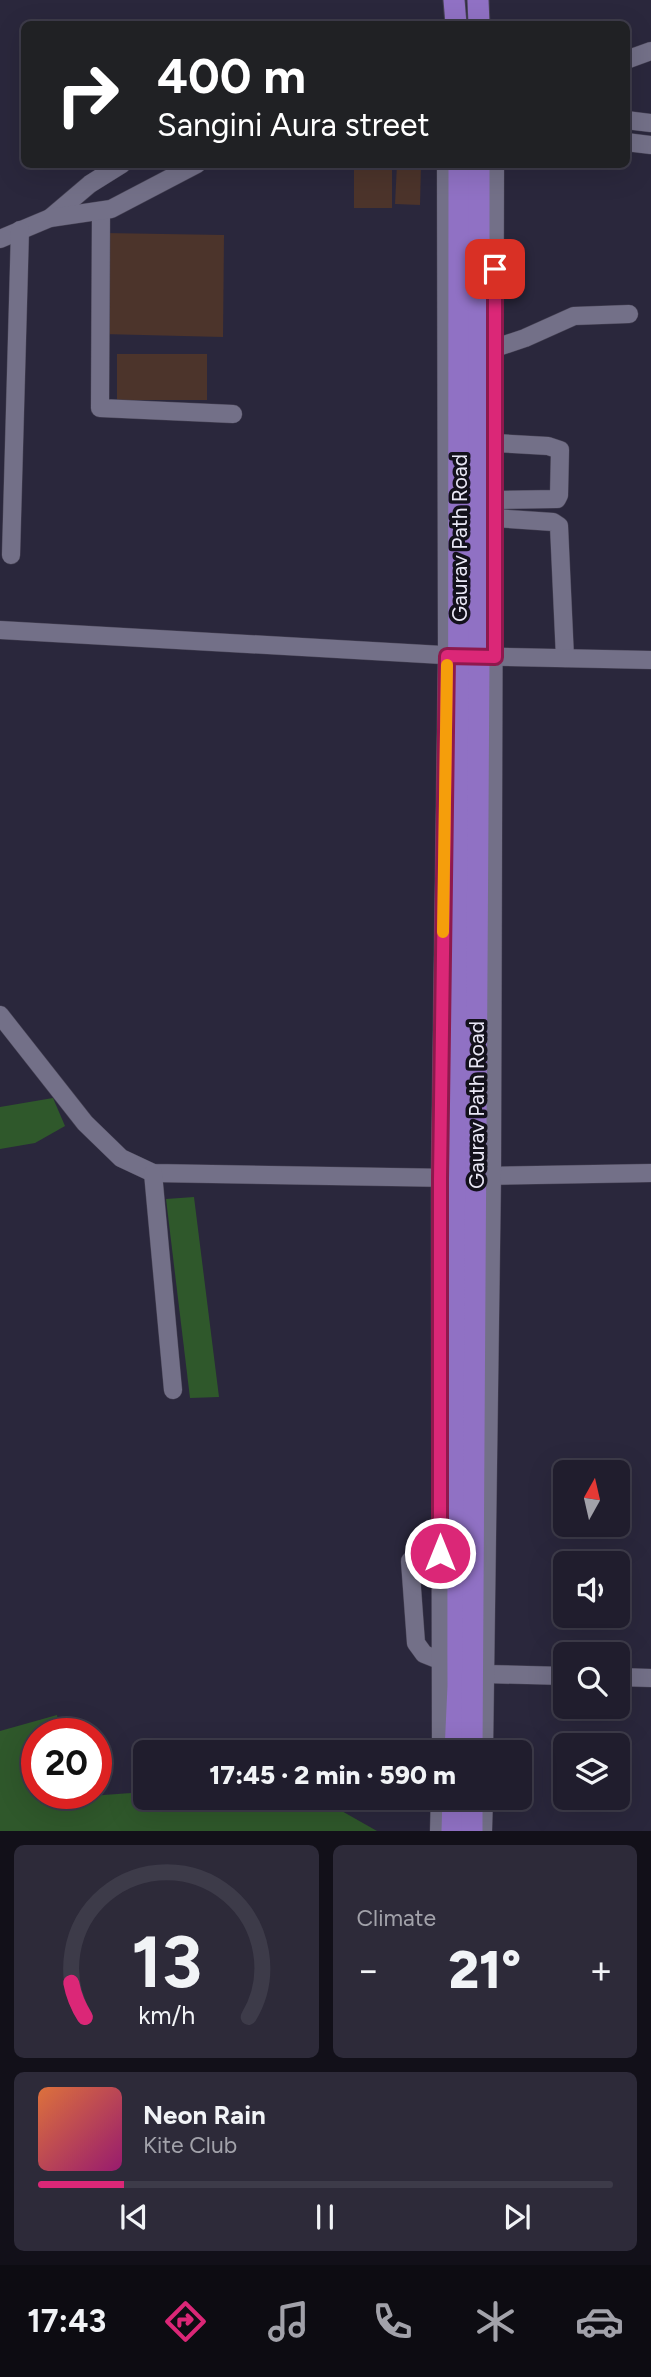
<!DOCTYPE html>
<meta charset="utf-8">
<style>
body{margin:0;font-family:Figtree,sans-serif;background:#2d2a39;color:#f1f3f6;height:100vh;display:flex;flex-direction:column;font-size:26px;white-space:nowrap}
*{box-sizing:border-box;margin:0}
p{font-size:23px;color:#a2a2aa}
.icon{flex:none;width:38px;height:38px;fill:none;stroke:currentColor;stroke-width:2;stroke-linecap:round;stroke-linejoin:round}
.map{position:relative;height:1831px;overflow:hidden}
.drawer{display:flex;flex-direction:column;gap:14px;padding:14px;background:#121019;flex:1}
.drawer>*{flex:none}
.guide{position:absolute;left:21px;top:21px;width:609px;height:147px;border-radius:10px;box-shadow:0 7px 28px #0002,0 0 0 2px #3d3b49;background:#202124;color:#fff;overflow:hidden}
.needle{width:46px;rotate:8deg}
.controls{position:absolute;left:553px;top:1460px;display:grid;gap:14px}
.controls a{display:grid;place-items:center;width:77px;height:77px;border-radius:10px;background:#201d2d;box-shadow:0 7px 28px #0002,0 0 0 2px #3d3b49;font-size:35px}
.speed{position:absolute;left:21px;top:1718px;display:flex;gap:14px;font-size:35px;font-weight:700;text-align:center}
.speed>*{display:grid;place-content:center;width:91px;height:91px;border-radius:50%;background:#201d2d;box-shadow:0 7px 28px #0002,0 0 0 2px #3d3b49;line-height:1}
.speed .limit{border:10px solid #d22;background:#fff;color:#111}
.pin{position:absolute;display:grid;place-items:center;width:60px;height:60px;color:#fff;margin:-30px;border-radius:14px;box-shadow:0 4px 10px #0006}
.me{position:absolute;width:77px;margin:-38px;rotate:0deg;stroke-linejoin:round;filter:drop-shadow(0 0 5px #0008)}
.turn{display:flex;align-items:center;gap:24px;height:147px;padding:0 21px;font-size:32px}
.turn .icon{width:91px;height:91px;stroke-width:2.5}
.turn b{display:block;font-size:49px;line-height:60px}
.big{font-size:52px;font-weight:800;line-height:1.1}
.drawer .tile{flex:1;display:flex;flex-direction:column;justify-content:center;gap:10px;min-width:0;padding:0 24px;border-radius:10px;background:#2d2a39}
.drawer .dial{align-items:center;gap:0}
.dial svg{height:182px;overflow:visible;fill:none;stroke:#3d3b49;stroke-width:7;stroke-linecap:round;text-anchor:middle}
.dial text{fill:#f1f3f6;stroke:none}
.song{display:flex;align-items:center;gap:21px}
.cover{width:84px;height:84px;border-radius:10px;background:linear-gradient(135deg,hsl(20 70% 55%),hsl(320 70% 35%))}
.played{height:7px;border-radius:4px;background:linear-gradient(90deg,#db2777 15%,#3d3b49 15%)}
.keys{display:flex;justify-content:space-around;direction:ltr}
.heat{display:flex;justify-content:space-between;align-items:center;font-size:38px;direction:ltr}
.drawer .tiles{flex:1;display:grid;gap:14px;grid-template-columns:1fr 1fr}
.tile:last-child{grid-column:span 2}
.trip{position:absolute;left:133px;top:1740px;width:399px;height:70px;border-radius:10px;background:#201d2d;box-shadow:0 7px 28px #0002,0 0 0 2px #3d3b49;font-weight:800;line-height:70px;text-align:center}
.tabs{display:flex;height:112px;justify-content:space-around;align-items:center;background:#0d0c12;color:#a2a2aa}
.tabs .icon{width:49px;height:49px}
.tabs .current{color:#db2777}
.tabs b{font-size:32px;color:#f1f3f6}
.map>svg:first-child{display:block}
</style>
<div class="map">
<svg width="651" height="1831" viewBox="0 0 651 1831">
<rect width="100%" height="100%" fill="#2a273c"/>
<g fill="#2f582b">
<polygon points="53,1098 65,1126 35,1143 0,1149 0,1107"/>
<polygon points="194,1197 219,1397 190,1398 166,1199"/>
<polygon points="57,1715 61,1734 37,1734 37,1794 75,1794 76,1797 145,1792 145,1797 317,1797 377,1831 0,1831 0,1731"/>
</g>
<g fill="#4c342b">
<rect x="354" y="164" width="38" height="44"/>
<polygon points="397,164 421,164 420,205 395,204"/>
<polygon points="104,233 224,235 223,337 102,334"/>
<rect x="117" y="354" width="90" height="46"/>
</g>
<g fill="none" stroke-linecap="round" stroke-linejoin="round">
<g stroke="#474355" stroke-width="19">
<g id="minor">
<polyline points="626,60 651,51"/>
<polyline points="626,120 651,123"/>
<polyline points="626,142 651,145"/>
<polyline points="101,211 100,408 233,414"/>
<polyline points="50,218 90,184 122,164"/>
<polyline points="0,239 50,218 111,209 197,164"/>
<polyline points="495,348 525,338 574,316 629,314"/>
<polyline points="495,500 557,499 559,495 560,450 548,446 495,443"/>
<polyline points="495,518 553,522 559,526 565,658"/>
<polyline points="11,555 20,230"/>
<polyline points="0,630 460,656 651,660"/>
<polyline points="0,1015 85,1123 121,1158 153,1173 452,1178"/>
<polyline points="153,1173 173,1390"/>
<polyline points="483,1176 651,1173"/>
<polyline points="410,1561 416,1643 424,1654 439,1660"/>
<polyline points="618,1677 651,1678"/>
<polyline points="478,1681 485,1674 565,1676"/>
<polyline points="441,1752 440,1178 447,656 446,164"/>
<polyline points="484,1752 492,1176 495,164"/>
<polyline points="439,1831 440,1797"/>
<polyline points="483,1831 484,1797"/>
</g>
</g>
<g stroke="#474355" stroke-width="23">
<g id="major">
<polyline points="454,0 456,24"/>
<polyline points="478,0 479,24"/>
<path d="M455 1752 458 1686C456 1179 460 672 459 164"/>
<polyline points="472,1752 479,657 479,164"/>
<polyline points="452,1831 453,1797"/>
<polyline points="472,1831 472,1797"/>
</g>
</g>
<use href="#minor" stroke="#737088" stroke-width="18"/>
<use href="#major" stroke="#9071c4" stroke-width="21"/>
</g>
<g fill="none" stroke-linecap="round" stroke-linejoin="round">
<g stroke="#8e194d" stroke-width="18">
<polyline id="route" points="440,1553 440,1178 447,656 495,657 495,269"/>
</g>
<use href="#route" stroke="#db2777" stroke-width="12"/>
<polyline stroke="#f59e0b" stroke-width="12" points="443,932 447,665"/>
</g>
<g text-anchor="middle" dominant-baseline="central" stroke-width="7" stroke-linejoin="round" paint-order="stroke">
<g font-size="21" fill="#eae8f6" stroke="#13111b">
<text transform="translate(459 538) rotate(-90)">Gaurav Path Road</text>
<text transform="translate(476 1105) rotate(-90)">Gaurav Path Road</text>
</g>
</g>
</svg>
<div class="controls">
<a><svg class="needle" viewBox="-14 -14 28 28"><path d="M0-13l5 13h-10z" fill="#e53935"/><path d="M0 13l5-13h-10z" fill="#a2a2aa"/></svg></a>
<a><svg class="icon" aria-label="sound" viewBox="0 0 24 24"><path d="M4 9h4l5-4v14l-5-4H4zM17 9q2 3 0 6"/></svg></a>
<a><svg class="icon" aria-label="search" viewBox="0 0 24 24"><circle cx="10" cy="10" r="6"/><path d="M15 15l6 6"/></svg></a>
<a><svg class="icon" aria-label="layers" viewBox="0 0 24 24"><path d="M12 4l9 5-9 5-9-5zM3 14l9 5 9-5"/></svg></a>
</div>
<div class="speed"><div class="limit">20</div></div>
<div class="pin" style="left:495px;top:269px;background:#d93025"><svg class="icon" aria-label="arrive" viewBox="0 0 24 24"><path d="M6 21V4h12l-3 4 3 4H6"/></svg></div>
<svg class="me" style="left:440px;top:1553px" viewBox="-20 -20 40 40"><circle r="17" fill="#db2777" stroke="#fff" stroke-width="3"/><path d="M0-11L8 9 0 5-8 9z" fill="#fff"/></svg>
<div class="trip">17:45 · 2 min · 590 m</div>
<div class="guide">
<div class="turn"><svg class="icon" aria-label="right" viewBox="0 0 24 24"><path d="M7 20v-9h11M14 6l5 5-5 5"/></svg><div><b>400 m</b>Sangini Aura street</div></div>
</div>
</div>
<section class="drawer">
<div class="tiles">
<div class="tile dial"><svg viewBox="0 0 100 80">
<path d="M14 69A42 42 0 1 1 86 69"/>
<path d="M14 69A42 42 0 0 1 8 54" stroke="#db2777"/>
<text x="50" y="56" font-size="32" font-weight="700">13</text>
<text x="50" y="72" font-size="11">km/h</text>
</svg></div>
<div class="tile"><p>Climate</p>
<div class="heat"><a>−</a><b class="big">21°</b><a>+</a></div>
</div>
<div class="tile">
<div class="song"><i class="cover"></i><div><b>Neon Rain</b><p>Kite Club</p></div></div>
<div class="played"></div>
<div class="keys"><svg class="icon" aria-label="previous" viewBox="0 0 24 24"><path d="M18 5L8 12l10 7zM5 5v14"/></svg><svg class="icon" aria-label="pause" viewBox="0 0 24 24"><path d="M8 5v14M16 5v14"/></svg><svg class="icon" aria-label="next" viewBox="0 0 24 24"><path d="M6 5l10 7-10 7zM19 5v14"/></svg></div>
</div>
</div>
</section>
<nav class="tabs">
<b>17:43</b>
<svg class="icon current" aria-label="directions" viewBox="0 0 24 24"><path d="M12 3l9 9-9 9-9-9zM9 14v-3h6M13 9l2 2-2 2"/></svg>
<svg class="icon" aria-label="music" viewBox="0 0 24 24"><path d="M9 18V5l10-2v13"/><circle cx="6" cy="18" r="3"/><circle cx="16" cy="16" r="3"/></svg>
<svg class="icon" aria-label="phone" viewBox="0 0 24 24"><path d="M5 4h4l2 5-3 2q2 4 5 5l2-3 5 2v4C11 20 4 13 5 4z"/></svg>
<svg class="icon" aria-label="climate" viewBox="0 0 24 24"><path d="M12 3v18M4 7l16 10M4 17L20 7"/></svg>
<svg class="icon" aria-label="car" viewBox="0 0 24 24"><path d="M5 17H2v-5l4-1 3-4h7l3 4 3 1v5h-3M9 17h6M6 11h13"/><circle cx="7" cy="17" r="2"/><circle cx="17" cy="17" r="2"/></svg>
</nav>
